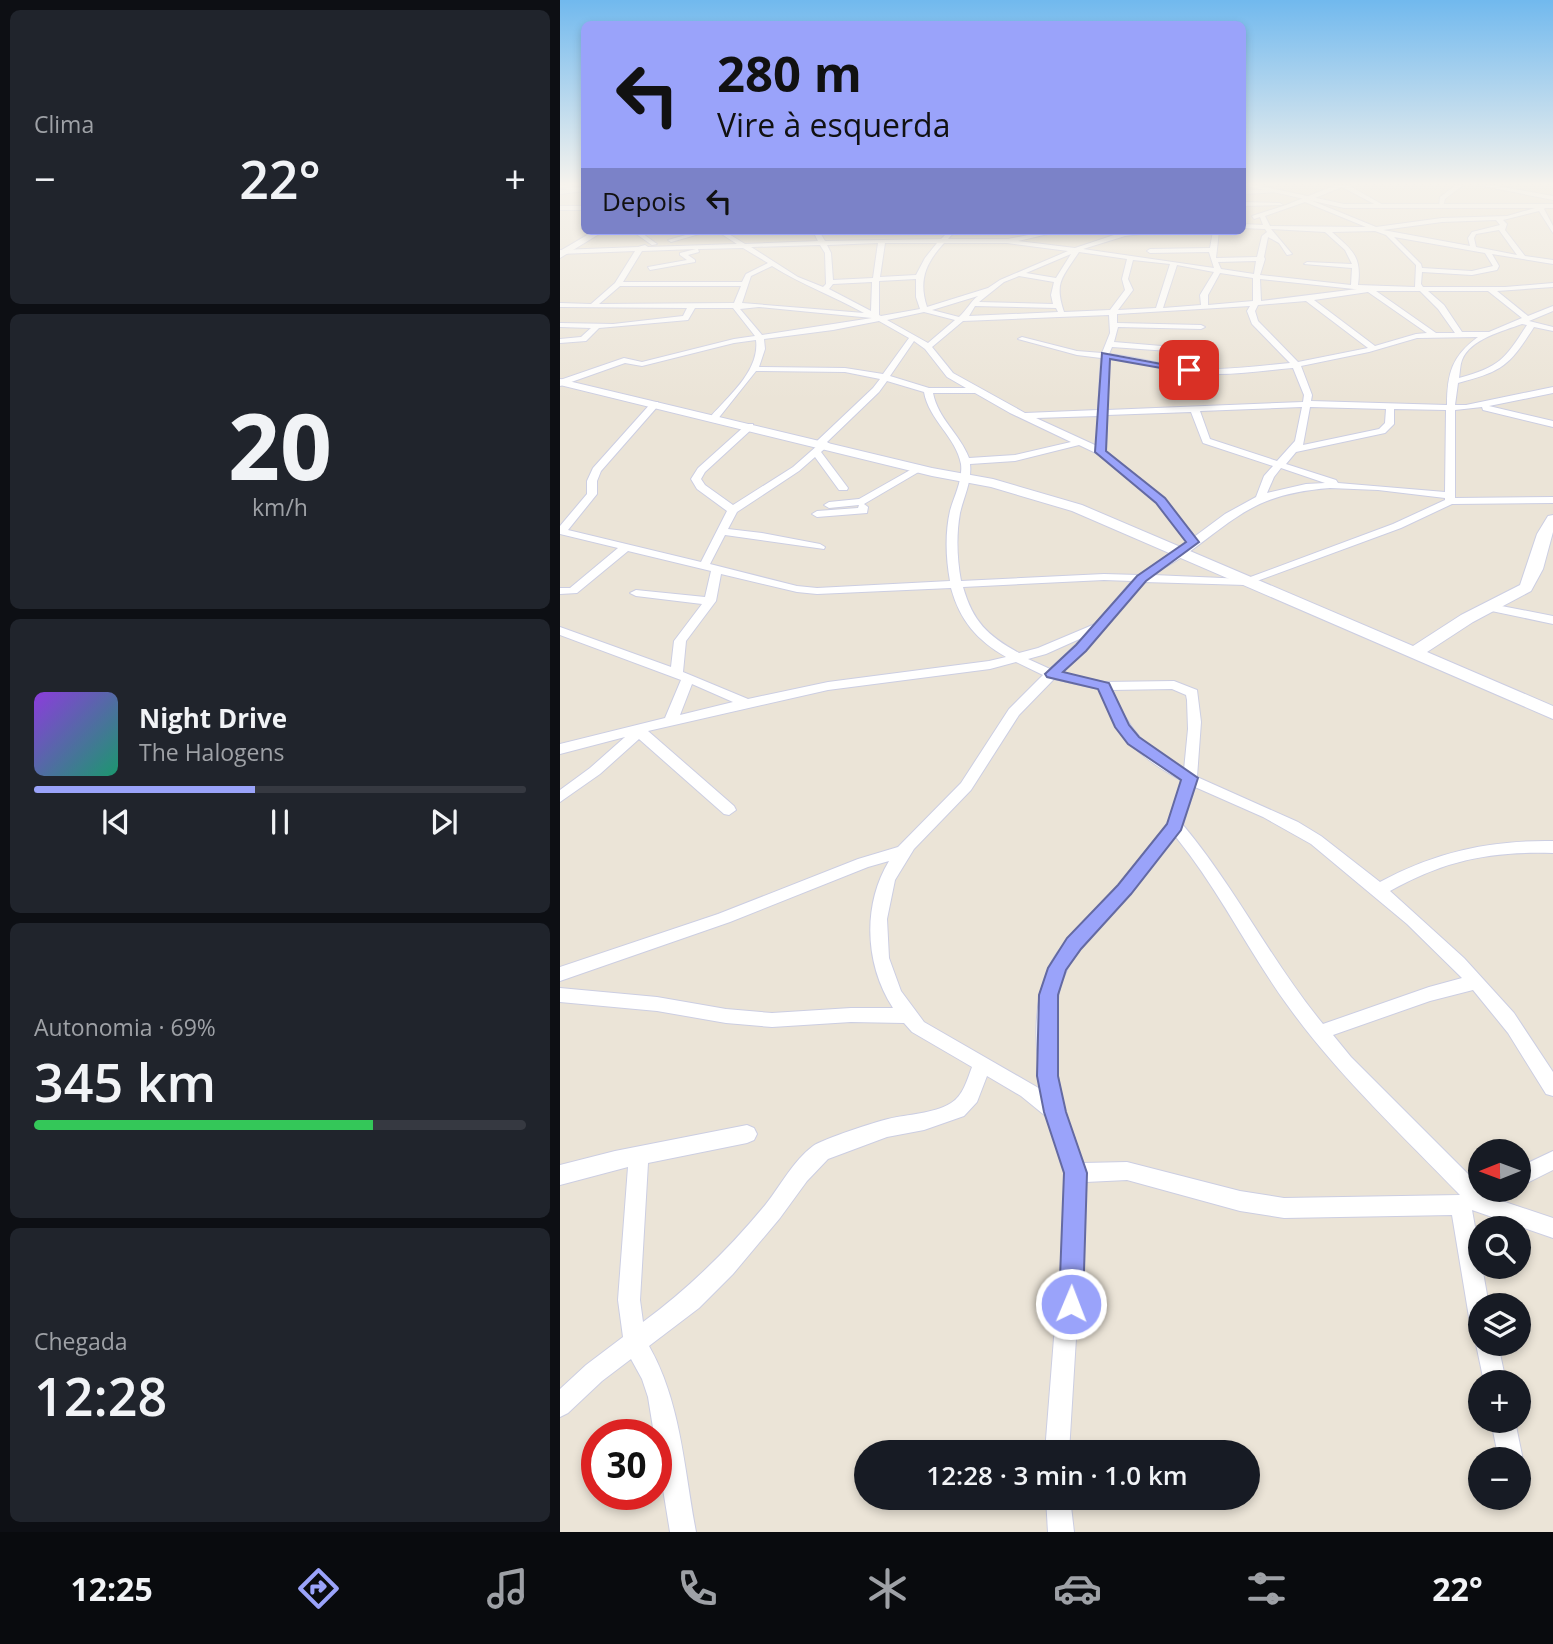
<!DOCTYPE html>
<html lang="pt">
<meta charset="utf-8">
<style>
body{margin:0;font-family:"Open Sans",sans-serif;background:#20242c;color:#f1f3f6;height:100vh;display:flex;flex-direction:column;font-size:26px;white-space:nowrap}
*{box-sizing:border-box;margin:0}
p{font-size:23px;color:#9ea1a6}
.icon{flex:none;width:38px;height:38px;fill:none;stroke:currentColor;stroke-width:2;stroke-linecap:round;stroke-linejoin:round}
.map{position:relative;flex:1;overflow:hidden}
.sheet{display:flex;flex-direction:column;gap:10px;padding:10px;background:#0d0f14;width:560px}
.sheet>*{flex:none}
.guide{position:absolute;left:21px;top:21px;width:665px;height:214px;border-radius:10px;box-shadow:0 4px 10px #0003;background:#9aa3fa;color:#111;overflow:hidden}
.needle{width:46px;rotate:269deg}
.tools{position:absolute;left:908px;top:1139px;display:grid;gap:14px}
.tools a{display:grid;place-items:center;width:63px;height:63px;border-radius:50%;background:#171b24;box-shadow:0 4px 10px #0003;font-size:35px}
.speed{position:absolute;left:21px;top:1419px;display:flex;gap:14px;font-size:35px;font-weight:700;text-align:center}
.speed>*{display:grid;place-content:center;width:91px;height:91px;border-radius:50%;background:#171b24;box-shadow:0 4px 10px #0003;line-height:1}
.speed .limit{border:10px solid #d22;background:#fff;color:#111}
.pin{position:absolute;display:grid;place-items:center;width:60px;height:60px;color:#fff;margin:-30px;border-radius:14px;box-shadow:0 4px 10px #0006}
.me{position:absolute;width:77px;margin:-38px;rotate:1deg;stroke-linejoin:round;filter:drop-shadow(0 0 5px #0008)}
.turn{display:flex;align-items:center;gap:24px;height:147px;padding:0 21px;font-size:32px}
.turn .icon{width:91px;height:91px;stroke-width:2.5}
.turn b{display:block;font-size:49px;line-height:60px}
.then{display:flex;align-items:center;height:66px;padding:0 21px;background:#0003;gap:14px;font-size:26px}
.big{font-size:52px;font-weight:600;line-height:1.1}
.sheet .card{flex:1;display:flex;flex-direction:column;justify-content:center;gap:10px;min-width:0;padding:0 24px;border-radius:10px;background:#20242c}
.sheet .dial{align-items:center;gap:0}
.dial b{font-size:91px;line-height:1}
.song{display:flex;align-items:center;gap:21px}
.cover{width:84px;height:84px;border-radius:10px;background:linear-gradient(135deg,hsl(270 70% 55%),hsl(160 70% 35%))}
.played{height:7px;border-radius:4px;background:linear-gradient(90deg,#9aa3fa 45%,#363941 45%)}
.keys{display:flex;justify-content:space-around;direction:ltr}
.heat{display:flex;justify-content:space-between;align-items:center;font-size:38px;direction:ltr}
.charge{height:10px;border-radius:5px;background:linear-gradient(90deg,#34c759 69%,#363941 0)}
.trip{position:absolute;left:294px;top:1440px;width:406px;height:70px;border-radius:35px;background:#171b24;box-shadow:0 4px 10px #0003;font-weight:600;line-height:70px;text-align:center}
.menu{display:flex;height:112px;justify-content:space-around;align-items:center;background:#090b0e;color:#9ea1a6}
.menu .icon{width:49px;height:49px}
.menu .on{color:#9aa3fa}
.menu b{font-size:32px;color:#f1f3f6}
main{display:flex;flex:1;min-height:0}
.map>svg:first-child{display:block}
</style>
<main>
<section class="sheet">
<div class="card"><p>Clima</p>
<div class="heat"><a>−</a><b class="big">22°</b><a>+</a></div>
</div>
<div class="card dial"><b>20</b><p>km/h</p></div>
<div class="card">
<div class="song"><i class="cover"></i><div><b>Night Drive</b><p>The Halogens</p></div></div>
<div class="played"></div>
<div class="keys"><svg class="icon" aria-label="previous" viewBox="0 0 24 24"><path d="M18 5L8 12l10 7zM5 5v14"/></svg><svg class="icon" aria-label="pause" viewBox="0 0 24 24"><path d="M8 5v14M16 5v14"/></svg><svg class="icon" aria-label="next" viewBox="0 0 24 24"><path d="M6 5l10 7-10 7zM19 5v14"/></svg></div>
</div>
<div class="card"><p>Autonomia · 69%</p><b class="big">345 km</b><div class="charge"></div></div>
<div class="card"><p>Chegada</p><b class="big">12:28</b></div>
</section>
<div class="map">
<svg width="993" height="1532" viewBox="0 0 993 1532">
<rect width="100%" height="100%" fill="#ebe4d7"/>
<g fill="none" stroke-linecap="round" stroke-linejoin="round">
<g stroke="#cccee2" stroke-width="2">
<g id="street">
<path d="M776 185H788L825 206 820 207 782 187 750 200 816 227 882 218 947 216 982 206 985 208 984 209 993 226V233L979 211 943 220 947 224 945 230 965 256 993 260V264L932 254 939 266 937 270 912 275 862 272 861 284 863 287H945L993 283V287L937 291 968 316 993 306V311L969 321 993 327V331L974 327C949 366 943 371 898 383L895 405H906L993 387V393L929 406 993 421V427L923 410 922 407 895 410V498L993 497V503L892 504 841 528 686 585 584 582 523 653 501 673 544 682 614 681 637 690 641 722 637 777 738 822 761 836 820 882C875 852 930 840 993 841V853C931 851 885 860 830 891L904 958 954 1013 993 1072V1096L986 1094 948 1033 913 990 870 1001 773 1035 791 1057 920 1186V1190H944L941 1197 936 1199 993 1218V1238L912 1210 929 1306H920V1328L912 1325 909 1317 892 1215 724 1218 680 1211 567 1180 526 1182 522 1304 516 1338 509 1452H485L494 1338 500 1304 506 1173 488 1118 461 1096 427 1076 417 1102 404 1116 364 1130 327 1137 268 1159 247 1181 220 1218 173 1274 139 1308 89 1346C121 1402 124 1469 136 1532H110L88 1397 82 1379 71 1359 42 1381 8 1413 0 1417V1389L26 1365 63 1337 58 1300 68 1167 0 1185V1165L55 1151 187 1125 194 1128 197 1134 194 1140 187 1143 88 1163 80 1300 83 1322C129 1288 169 1249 206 1204 221 1185 233 1161 253 1146 263 1139 315 1122 328 1119 348 1114 373 1114 391 1103 403 1096 407 1080 412 1067L352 1032 344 1023 291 1022 212 1027 166 1023 97 1011 0 1002V988L97 997 166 1009 212 1013 291 1008H333C305 965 302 906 329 861L308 867 170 922 0 981V967L158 914 298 859 338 847 401 783 449 709 483 675 456 662 430 669 268 690 88 731 174 806 176 810 169 815 164 814 79 739 40 774 0 802V790L30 768 65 737 0 754V744L105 718 121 680 0 635V627L111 667 114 641 142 604 76 596 70 593 76 590 145 597 151 571 68 551 17 593 0 594V588H10L58 548 0 534V526L27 494V481L33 468 92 402H98V406L41 471 37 481V494L8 530 141 562 167 511 137 489 131 479 138 468 187 424H193V428L145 472 141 479 145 485 173 505 233 467 258 445 255 443 257 441 313 388 320 379 285 372 196 371 157 420H151V416C169 396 200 370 196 340L174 343 82 366 65 363 0 386V380L64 358 82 362 174 339 195 336 173 308H135L128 320 39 328 26 341 0 343V339L21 337 31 328 0 327V323L53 324 123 316 127 308 0 307V303L31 304 55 283 75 251 0 254V250L78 247 85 245 88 247 177 244 157 231H164L185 244 258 241 253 231H259L265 241 381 239 389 231H395L388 239H448L488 231H501L458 241 515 248 554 235 522 231H604L565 236 523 249 654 268 649 252 590 253 587 251 590 249 650 248 653 231H659L656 258 697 257 702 236 707 232 705 229 682 228V224L703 225 700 217 694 219 692 216 726 205ZM745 202 806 227 710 226 705 216ZM936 220 940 225 912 232 908 238 910 246 823 230 882 222ZM711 229 765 232 785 250 792 264 747 262 744 264 792 268 791 285 700 275 705 259 704 257 708 237 719 243 727 255 732 254ZM939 230 957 255 916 247 914 238 916 234ZM815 231 826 235 856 265 855 287 798 285C802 256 792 250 772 232ZM834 237 925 253 933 266 912 271 862 268 861 264ZM318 243 313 278 273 280 271 253 267 245ZM325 243H377L365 258 356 275 320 277ZM384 243H447L508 251 440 280 428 288 367 307C358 280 366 263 384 243ZM260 245 265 253 266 284 263 287 238 277 191 247ZM183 248 208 263 186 274 182 282H63L82 251 136 249 120 253V255L127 260 88 267 90 270 135 262V260L128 255 139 252 138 249ZM519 252 567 259 562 279 565 290 550 310 504 312C494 282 502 278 519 252ZM511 254 496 278 466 273ZM573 260 610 264 596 308 558 310 573 290 568 279ZM696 261 694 274 661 269 658 262ZM617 265 654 272 640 295 641 305 603 308ZM212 266C242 285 274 296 304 313L182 303 191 276ZM660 273 693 278V301L648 305V295ZM459 276 494 282 491 295 493 304 419 302 444 282ZM356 279V297L360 309 321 316 319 315V281ZM700 279 794 289H797L701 301ZM312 282 311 311 269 289 273 284ZM60 286H181L174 303 39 304ZM816 291H860L878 309 895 333H876ZM868 291H928L962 318 929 332H902L884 305ZM808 292 867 333 856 334 815 346 754 300ZM418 296C410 302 407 310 399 317L372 310ZM746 301 808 348 738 362 698 321 695 311 698 305ZM415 306 496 308 498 312 409 316ZM690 306 687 311 692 324 730 363C697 366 664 371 631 368 604 365 577 357 549 354L552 347 637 353 641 351 637 349 554 342 558 327 641 329 645 327 641 325 557 323V314ZM199 307 312 318 202 335 180 309ZM364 312 395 320 368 343 327 320ZM549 315 550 333 542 353 517 351 462 337 458 339 517 355 541 358 538 410 465 413 393 373 372 347 403 321ZM319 321 349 338 323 374 285 368 199 367 205 349 204 339 273 330ZM962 324 967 325C945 359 940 367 899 378 900 372 900 365 902 360 910 339 943 331 962 324ZM918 337C892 356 887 373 887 405L751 401 752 395 741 366 809 352 857 338ZM354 341 365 349 387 377 406 388H369L330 376ZM549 359C585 362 621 375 657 374 682 374 708 370 733 368L744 395 743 402 547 410ZM327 381 364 392C369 420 396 437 401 464 403 480 394 496 390 511 385 533 386 559 390 581L257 588 237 586 150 564 165 535 264 549 265 547 260 544 202 533 168 529 177 512 239 471 255 457 279 490H287L288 488 261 452 270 444 267 442 319 392ZM373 393H415L450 413 511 442 455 455 409 458C400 434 378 419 373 393ZM742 407 735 441 717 461 650 439 640 411ZM750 407 826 409 825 423 819 429 743 445ZM834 409 886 410 885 492 778 483 776 480 726 464 736 452 825 433 834 424ZM631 412 643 443 713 466 704 476 696 497 665 514 634 537 605 499 546 451 547 415ZM538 416 537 446 476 418ZM519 445 538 454 597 503 627 542 579 575 544 574 401 581C397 559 396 535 400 513 404 496 412 481 410 464L455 461ZM721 468 765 483 746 484 707 493 714 477ZM770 488 818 490 885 498V500L833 524 685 579 593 575C603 568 615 562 625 555 680 515 696 494 770 488ZM161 574 237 592 257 594 391 588C400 621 417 640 446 657L429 661 268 682 188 699 123 672 126 641 156 601ZM544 580 572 581 535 624 478 648 459 653C428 636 413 622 403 587ZM524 637 490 669 468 659 486 654ZM494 679 539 689C558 738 576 755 622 781 611 836 572 875 534 914 517 930 499 945 489 967 472 1005 475 1049 482 1090L364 1022 341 991 329 958 327 919 335 880 354 849 411 790 459 715ZM132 684 173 702 120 715ZM612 689 626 695 627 700 628 729 624 770C585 748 569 731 552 690ZM635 787 703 817 751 844 847 924 902 978 869 987 763 1024C711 961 675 887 623 825ZM616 837C659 890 688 951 728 1006 777 1074 841 1134 900 1195L724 1198 680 1191 567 1162 523 1163 505 1112 498 1077 495 1021 500 986 512 958 578 885Z"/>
<polygon points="896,185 903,185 885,199 883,207 879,207 880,197"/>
<polygon points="918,185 932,185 993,196 993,200"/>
<polygon points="23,188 24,191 0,194 0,190"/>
<polygon points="682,190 716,190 719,192 682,194"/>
<polygon points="682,202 720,203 723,205 682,206"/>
<rect x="0" y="206" width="24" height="4"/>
<polygon points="72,231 79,231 97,244 92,245"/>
<polygon points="140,231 150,231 111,242 108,240"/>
<polygon points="359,465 364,468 362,470 304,504 308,507 307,513 257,517 252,514 257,511 298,508 299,505 269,508 264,505 269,502 299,499"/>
<polygon points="926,603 993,616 993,624 922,609 920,607"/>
<polygon points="993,1151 993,1170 959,1187 959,1167"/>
<polygon points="920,1335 920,1344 938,1344 946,1382 924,1382 916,1344"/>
<polygon points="931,1421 955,1421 963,1460 960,1469 959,1460 939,1460"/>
<polygon points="486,1498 510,1498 514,1532 488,1532"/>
</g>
</g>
<g stroke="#cccee2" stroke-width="2">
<g id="secondary">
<polygon points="0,185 24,188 24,192 0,188"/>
<polygon points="682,185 696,185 784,204 993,204 993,208 784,208"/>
<polygon points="34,231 44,231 0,258 0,251"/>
<polygon points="0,379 372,468 433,479 522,505 853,646 901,615 960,585 977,534 988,516 993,515 993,532 983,569 971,591 913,622 867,652 993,706 993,719 512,511 431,487 372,476 0,385"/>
</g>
</g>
<use href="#street" fill="#fff" fill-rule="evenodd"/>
<use href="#secondary" fill="#fff" fill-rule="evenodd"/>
</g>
<linearGradient id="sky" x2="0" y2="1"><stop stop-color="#71b9ee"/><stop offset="0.46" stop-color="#f6f3ed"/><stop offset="1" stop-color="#f6f3ed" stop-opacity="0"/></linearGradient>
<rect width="993" height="400" fill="url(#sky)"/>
<polygon fill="#9aa3fa" stroke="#646aa2" stroke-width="2" points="542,353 634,370 629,373 550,359 546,451 605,498 639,542 586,581 526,651 503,672 549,683 569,725 579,737 638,778 621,830 571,894 521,949 506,970 498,995 498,1076 506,1112 527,1173 523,1304 520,1312 511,1316 502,1312 499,1304 504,1173 484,1112 477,1076 479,995 488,968 507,938 558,885 607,824 621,780 568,744 555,727 538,689 487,677 485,674 516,645 577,576 626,542 596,503 535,452"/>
</svg>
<div class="tools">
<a><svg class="needle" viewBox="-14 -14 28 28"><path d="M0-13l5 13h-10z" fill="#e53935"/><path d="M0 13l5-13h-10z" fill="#9ea1a6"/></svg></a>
<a><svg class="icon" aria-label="search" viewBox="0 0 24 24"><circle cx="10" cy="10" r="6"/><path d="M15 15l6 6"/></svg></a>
<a><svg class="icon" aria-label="layers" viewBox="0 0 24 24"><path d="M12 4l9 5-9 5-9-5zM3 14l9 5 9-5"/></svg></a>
<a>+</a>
<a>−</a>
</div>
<div class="speed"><div class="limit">30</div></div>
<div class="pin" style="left:629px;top:370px;background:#d93025"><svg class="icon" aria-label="arrive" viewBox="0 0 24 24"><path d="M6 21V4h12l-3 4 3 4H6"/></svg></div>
<svg class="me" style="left:511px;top:1304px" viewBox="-20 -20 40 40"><circle r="17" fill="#9aa3fa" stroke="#fff" stroke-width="3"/><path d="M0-11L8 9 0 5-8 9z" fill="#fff"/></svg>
<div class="trip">12:28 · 3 min · 1.0 km</div>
<div class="guide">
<div class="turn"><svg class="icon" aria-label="left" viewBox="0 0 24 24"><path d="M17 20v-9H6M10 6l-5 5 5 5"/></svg><div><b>280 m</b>Vire à esquerda</div></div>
<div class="then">Depois<svg class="icon" aria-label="left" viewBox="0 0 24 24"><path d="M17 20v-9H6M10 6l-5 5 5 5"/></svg></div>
</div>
</div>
</main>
<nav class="menu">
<b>12:25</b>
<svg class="icon on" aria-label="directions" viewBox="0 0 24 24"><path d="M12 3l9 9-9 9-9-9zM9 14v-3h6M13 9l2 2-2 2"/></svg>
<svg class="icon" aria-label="music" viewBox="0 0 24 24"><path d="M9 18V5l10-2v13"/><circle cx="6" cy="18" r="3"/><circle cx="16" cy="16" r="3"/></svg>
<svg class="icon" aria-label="phone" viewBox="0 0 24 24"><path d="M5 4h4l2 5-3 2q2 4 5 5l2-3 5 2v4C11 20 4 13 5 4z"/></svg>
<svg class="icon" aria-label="climate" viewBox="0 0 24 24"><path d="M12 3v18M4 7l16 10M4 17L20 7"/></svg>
<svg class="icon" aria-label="car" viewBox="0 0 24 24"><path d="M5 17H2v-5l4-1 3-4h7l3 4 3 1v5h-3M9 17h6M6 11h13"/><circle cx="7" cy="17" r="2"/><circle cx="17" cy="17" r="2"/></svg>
<svg class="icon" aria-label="filters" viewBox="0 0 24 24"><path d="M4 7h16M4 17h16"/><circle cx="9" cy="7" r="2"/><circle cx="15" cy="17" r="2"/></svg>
<b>22°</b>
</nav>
